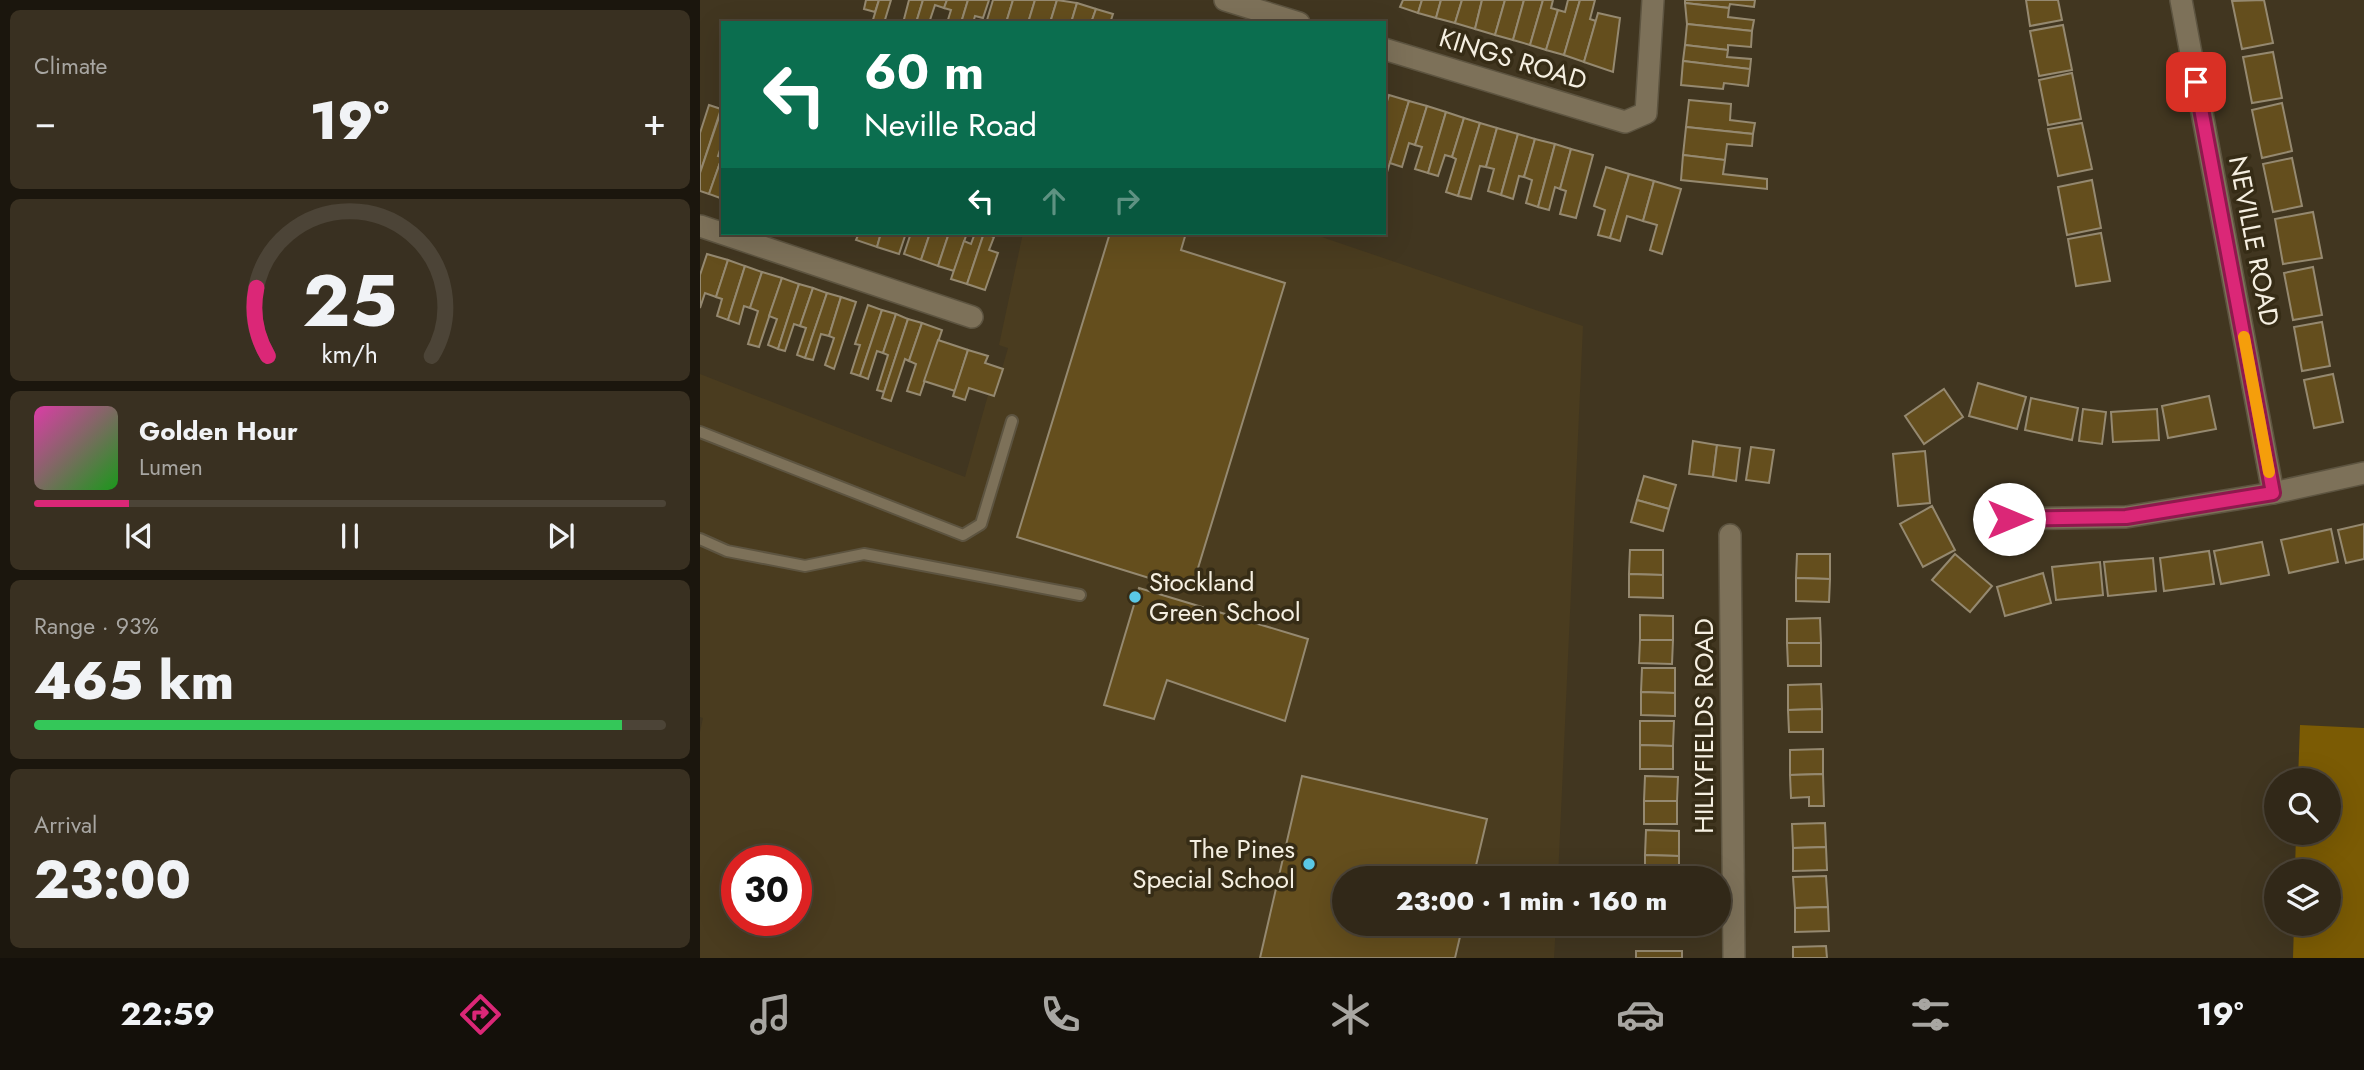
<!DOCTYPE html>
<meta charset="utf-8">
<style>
body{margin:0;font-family:Jost,sans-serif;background:#393021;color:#f1f3f6;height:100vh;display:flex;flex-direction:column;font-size:26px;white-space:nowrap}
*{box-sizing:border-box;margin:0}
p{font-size:23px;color:#a8a6a2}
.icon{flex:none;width:38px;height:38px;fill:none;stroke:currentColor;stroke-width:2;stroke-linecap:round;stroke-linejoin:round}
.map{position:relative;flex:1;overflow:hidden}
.sheet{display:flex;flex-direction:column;gap:10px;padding:10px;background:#1b160d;width:700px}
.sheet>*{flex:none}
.banner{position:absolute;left:21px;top:21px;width:665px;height:214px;border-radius:0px;box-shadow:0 7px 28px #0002,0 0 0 2px #4c4437;background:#0b6e4f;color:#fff;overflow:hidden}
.buttons{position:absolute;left:1564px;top:768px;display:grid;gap:14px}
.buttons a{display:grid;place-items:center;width:77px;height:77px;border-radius:50%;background:#312818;box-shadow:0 7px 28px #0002,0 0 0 2px #4c4437;font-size:35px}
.speed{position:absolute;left:21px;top:845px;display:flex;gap:14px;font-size:35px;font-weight:700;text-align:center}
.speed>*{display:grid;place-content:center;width:91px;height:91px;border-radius:50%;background:#312818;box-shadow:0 7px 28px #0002,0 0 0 2px #4c4437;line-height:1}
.speed .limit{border:10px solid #d22;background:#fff;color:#111}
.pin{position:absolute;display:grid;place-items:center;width:60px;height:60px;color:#fff;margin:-30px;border-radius:14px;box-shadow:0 4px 10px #0006}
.me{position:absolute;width:77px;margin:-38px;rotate:90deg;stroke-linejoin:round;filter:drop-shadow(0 0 5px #0008)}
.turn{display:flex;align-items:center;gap:24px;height:147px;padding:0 28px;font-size:32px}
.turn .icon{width:91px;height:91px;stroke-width:2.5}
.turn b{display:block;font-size:49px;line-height:60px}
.lanes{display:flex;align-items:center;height:66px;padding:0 28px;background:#0003;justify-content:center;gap:35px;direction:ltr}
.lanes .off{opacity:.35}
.big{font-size:52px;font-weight:800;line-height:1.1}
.sheet .card{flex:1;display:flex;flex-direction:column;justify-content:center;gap:10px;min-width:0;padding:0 24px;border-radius:10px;background:#393021}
.sheet .dial{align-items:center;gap:0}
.dial svg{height:182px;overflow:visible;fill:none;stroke:#4c4437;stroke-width:7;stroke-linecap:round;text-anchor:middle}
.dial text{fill:#f1f3f6;stroke:none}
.song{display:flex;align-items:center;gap:21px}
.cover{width:84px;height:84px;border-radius:10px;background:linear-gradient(135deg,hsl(320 70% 55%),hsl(120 70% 35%))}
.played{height:7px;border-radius:4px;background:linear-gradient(90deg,#db2777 15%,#4c4437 15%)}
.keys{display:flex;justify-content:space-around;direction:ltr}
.heat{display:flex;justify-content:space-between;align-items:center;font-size:38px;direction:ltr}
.charge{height:10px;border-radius:5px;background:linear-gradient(90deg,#34c759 93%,#4c4437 0)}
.trip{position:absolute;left:632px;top:866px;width:399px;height:70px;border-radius:35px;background:#312818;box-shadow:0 7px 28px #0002,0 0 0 2px #4c4437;font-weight:800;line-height:70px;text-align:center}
.dock{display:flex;height:112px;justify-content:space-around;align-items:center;background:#14100a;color:#a8a6a2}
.dock .icon{width:49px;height:49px}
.dock .active{color:#db2777}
.dock b{font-size:32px;color:#f1f3f6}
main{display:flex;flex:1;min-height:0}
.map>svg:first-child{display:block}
</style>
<main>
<section class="sheet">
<div class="card"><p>Climate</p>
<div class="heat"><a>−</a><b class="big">19°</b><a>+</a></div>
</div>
<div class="card dial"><svg viewBox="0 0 100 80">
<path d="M14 69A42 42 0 1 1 86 69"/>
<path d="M14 69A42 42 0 0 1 9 39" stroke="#db2777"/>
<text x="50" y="56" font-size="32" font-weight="700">25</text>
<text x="50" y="72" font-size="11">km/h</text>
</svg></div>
<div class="card">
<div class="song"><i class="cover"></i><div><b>Golden Hour</b><p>Lumen</p></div></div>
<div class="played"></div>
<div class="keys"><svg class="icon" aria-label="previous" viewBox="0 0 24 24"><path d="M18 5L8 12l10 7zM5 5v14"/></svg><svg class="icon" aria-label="pause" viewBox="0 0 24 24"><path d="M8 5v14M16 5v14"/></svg><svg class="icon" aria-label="next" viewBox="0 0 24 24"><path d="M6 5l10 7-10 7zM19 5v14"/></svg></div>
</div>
<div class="card"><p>Range · 93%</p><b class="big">465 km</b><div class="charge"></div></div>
<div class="card"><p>Arrival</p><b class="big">23:00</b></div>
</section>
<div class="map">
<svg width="1664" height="958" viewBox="0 0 1664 958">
<rect width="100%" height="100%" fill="#413620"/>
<path fill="#4a3c1f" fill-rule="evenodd" d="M323 233H610L883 326 858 878H644V924H856L854 958H0V732L3 718 0 717V374L265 477 288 395 294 396 308 348 299 345ZM37 861H96V920H37Z"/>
<polygon fill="#7b5b04" points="1600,725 1664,728 1664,958 1593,958 1594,924 1629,924 1629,872 1595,871 1596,833 1629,833 1629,780 1598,780"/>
<g fill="#644e1d" stroke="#958970" stroke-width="2">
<polygon points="166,0 179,0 175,12 164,9"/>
<polygon points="179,0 191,0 184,23 172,23"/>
<polygon points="209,0 223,0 216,23 203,23"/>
<polygon points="223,0 247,0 244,8 235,5 229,23 216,23"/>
<polygon points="247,0 268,0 261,23 247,23 251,10 244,8"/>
<polygon points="268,0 289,0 283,18 275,16 273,23 261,23"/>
<polygon points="293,0 313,0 306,23 291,23 287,20"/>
<polygon points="313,0 335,0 328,23 306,23"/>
<polygon points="335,0 357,0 350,23 328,23"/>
<polygon points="357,0 377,3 371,23 350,23"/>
<polygon points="703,0 722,0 718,13 700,7"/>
<polygon points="722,0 741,0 736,18 718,13"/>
<polygon points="741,0 762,0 755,23 736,18"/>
<polygon points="762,0 782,0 775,29 755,23"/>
<polygon points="782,0 805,0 795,35 775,29"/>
<polygon points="805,0 824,0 813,40 795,35"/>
<polygon points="824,0 843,0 830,45 813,40"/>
<polygon points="843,0 853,0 851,8 858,10 846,50 830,45"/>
<polygon points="868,0 880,0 864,55 846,50 858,10 865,12"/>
<polygon points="880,0 895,0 890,19 896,21 884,62 864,55"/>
<polygon points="985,0 1055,0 1054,7 1030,4 1029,8 985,3"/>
<polygon points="1326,0 1358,0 1362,20 1330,26"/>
<polygon points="1564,0 1573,43 1542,49 1532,1"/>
<polygon points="377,3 396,9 391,23 371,23"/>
<polygon points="985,3 1029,8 1028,17 1054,20 1052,31 987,24"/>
<polygon points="396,9 413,14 410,23 391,23"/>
<polygon points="898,13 920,18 913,72 884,62"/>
<polygon points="987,24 1052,31 1051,47 1028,45 1028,50 985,45"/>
<polygon points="1363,25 1372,70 1339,76 1330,31"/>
<polygon points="985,45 1028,50 1027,57 1051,59 1050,69 983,61"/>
<polygon points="1573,52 1582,98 1552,103 1543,57"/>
<polygon points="983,61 1050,69 1048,86 1024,83 1023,89 981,85"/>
<polygon points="1372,73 1381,119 1348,125 1339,80"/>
<polygon points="689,95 709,101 684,182 684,111"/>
<polygon points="989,100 1031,104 1030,120 1055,123 1053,134 986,127"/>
<polygon points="709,101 727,106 715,145 709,143 702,167 690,163"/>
<polygon points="1582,103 1592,151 1562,158 1552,110"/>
<polygon points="9,105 21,109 0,173 0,133"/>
<polygon points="727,106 746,112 728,173 715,169 722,147 715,145"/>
<polygon points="746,112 764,118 752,157 745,155 738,176 728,173"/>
<polygon points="19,117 23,118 23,141 18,156 22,157 9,194 0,191 0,173"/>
<polygon points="764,118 780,123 758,196 746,192 756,159 752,157"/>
<polygon points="780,123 797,128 786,167 780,166 771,199 758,196"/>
<polygon points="1382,123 1392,169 1358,176 1348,129"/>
<polygon points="986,127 1053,134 1052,146 1027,144 1025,160 983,155"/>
<polygon points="797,128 818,134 801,195 788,191 794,169 786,167"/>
<polygon points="818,134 835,139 824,177 819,176 813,199 801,195"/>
<polygon points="835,139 855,144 838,207 826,203 832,180 824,177"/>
<polygon points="855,144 871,149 860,189 855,187 849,210 838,207"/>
<polygon points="871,149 893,155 876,218 860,214 866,191 860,189"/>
<polygon points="983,155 1025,160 1023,174 1067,179 1067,189 981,180"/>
<polygon points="22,157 23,157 23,199 9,194"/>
<polygon points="1592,158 1602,206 1573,212 1563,164"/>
<polygon points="906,167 929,174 910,238 898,235 905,210 894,206"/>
<polygon points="929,174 954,181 943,221 927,216 920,241 910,238"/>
<polygon points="1392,180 1401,228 1367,235 1358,187"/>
<polygon points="954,181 981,189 962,254 950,250 957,225 943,221"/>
<polygon points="1613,212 1622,258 1583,264 1575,219"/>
<polygon points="159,233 181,233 177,247 156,240"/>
<polygon points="181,233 206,233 199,254 177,247"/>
<polygon points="211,233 230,233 221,260 204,254"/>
<polygon points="230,233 249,233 238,266 221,260"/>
<polygon points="249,233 267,233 254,271 238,266"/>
<polygon points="275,233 284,233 267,284 251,279 264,241 271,244"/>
<polygon points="284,233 294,237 289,250 298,253 285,290 267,284"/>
<polygon points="410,233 486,233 481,250 585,283 491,591 317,537"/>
<polygon points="1401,233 1410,281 1376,286 1368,239"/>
<polygon points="7,254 28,260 16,297 5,293 0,308 0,275"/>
<polygon points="28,260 45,266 28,320 17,316 22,299 16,297"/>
<polygon points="45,266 62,272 50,308 44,306 39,324 28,320"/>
<polygon points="1613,267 1622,315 1593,320 1584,273"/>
<polygon points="62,272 82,278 59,347 48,344 58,311 50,308"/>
<polygon points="82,278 99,284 78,349 68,345 77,319 69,316"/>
<polygon points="99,284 113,288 100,326 94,324 85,351 78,349"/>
<polygon points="113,288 127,293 105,358 97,355 106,328 100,326"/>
<polygon points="127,293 141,297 129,336 121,334 113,360 105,358"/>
<polygon points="141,297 156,302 134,369 125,365 134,338 129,336"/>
<polygon points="168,305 182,310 160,376 151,373 160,345 155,344"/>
<polygon points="182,310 196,314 183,353 177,351 168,379 160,376"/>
<polygon points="196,314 208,319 184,392 177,390 188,355 183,353"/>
<polygon points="208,319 222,323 209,361 205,359 191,401 182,398"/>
<polygon points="1622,322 1630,366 1602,371 1594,327"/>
<polygon points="222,323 242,330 220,395 207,391 216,364 209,361"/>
<polygon points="238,340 268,350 255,391 224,381"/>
<polygon points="268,350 288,356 285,363 303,369 294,396 269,388 265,400 253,396"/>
<polygon points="1633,374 1643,422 1614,428 1604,380"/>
<polygon points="1278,383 1326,397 1317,429 1269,416"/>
<polygon points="1244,389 1263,417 1224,444 1205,416"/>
<polygon points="1509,396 1516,429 1468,438 1462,406"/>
<polygon points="1331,398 1378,408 1372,440 1325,430"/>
<polygon points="1383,409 1406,412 1402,444 1379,441"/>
<polygon points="1457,409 1459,440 1413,442 1411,412"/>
<polygon points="993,441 1017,445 1013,477 989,474"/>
<polygon points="1017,445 1040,448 1036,481 1013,477"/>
<polygon points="1051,447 1074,450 1069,483 1046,480"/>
<polygon points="1225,451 1230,503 1198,506 1193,454"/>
<polygon points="944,476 976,485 969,509 937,500"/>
<polygon points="937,500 969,509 963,531 931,522"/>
<polygon points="1232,506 1255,550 1223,567 1200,524"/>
<polygon points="1664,524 1664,559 1646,563 1638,530"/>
<polygon points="1631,529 1638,562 1589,573 1581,540"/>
<polygon points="1562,542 1569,575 1521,584 1514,551"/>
<polygon points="930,550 963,550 963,575 929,574"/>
<polygon points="1509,551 1514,584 1464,591 1460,558"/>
<polygon points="1097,554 1130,554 1130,579 1096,578"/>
<polygon points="1255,554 1292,586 1270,612 1232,580"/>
<polygon points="1453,558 1456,591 1408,596 1404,562"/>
<polygon points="1400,562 1403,595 1356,600 1352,567"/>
<polygon points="1343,573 1351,603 1305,616 1297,587"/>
<polygon points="929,574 963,575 963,598 929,597"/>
<polygon points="1096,578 1130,579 1129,602 1096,601"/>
<polygon points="439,588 608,639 585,721 467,680 454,719 404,705"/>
<polygon points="940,615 973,616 973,640 940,640"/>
<polygon points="1120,618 1121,643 1087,643 1087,619"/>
<polygon points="940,640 973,640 972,664 939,663"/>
<polygon points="1087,643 1121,643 1121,666 1088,666"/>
<polygon points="942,668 975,668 975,693 941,692"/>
<polygon points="1121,684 1122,709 1088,710 1088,685"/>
<polygon points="941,692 975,693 975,716 941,715"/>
<polygon points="1122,709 1122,732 1089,732 1088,710"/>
<polygon points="940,721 974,721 973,746 940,745"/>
<polygon points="940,745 973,746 973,769 940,769"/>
<polygon points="1123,749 1123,774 1090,775 1090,750"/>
<polygon points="1123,774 1124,806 1109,806 1109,797 1091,798 1090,775"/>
<polygon points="602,776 787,819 773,878 644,878 644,924 763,924 755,958 560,958"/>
<polygon points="945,776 978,777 977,801 944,801"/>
<rect x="944" y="801" width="33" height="23"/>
<polygon points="1125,823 1126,847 1093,848 1092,824"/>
<polygon points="946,830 979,831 979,856 945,855"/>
<polygon points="1126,847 1127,870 1093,871 1093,848"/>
<polygon points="945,855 979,856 979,878 945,878"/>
<polygon points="1126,876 1128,907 1095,908 1093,877"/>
<polygon points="1128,907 1129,931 1095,932 1095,908"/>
<rect x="946" y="924" width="34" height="9"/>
<polygon points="1126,946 1127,958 1093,958 1093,947"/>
<rect x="936" y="951" width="46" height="7"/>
</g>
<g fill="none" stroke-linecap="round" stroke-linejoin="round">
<g stroke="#5d5440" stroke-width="14">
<g id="lane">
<polyline points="0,432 263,535 281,524 312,421"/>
<polyline points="0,539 27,551 105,566 164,554 380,595"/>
</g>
</g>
<g stroke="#5d5440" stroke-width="24">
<g id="street">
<polyline points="525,0 599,23"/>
<polyline points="1481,0 1573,493"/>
<polyline points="684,49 925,122 946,113 953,0"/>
<polyline points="0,226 272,317"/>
<polyline points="1309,519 1426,517 1573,493 1664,473"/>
<polyline points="1030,535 1034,958"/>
</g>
</g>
<use href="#lane" stroke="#7d7159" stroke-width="10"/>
<use href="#street" stroke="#7d7159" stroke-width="21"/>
</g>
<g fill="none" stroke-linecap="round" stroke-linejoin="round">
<g stroke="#8e194d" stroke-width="18">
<polyline id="route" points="1309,519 1426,517 1573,493 1496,82"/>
</g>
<use href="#route" stroke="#db2777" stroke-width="12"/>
<polyline stroke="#f59e0b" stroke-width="12" points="1544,337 1569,472"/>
</g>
<g fill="#5ac8e6" stroke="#362c16" stroke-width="2.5">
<circle cx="435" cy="597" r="7"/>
<circle cx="609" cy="864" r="7"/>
</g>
<g text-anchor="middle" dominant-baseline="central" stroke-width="7" stroke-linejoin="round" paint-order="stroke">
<g font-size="26" fill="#f5efe1" stroke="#362c16">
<text transform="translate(813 59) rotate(17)">KINGS ROAD</text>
<text transform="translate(1554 241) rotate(79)">NEVILLE ROAD</text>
<text transform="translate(1004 726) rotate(-90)">HILLYFIELDS ROAD</text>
</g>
<g font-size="26" fill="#f5efe1" stroke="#362c16" text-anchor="start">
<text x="449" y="582">Stockland<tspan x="449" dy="30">Green School</tspan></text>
<text x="595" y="849" text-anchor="end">The Pines<tspan x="595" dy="30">Special School</tspan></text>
</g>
</g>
</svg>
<div class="buttons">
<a><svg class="icon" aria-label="search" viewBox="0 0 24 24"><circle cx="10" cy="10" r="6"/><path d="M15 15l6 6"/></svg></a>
<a><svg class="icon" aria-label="layers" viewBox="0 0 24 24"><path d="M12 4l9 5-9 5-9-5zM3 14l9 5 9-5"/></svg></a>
</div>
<div class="speed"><div class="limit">30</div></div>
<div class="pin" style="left:1496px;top:82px;background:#d93025"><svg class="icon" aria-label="arrive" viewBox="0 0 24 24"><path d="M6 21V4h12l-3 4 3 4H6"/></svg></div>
<svg class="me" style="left:1309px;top:519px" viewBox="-20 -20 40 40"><circle r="19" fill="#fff"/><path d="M0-13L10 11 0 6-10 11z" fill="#db2777"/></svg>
<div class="trip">23:00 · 1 min · 160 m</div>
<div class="banner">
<div class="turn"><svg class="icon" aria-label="left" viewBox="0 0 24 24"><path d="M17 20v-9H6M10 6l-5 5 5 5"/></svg><div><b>60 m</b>Neville Road</div></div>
<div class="lanes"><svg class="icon" aria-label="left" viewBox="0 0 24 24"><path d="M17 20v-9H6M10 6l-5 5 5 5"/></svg><svg class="icon off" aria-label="ahead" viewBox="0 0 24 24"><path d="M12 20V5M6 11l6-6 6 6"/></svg><svg class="icon off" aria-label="right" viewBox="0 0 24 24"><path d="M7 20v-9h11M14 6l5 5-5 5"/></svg></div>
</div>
</div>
</main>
<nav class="dock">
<b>22:59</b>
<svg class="icon active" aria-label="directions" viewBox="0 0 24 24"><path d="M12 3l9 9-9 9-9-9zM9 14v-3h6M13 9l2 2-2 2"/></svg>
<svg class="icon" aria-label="music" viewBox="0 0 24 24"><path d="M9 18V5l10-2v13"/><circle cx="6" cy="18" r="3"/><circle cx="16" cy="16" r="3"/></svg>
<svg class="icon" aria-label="phone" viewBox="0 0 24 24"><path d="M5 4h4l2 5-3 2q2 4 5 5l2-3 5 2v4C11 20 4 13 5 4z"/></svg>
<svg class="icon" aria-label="climate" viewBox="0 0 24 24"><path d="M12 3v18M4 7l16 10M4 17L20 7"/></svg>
<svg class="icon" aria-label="car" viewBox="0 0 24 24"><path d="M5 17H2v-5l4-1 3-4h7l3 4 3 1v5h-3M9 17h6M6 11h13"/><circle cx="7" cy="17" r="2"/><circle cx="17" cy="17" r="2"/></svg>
<svg class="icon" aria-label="filters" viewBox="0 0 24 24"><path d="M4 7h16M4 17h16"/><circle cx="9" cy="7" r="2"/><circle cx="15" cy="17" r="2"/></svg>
<b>19°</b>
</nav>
